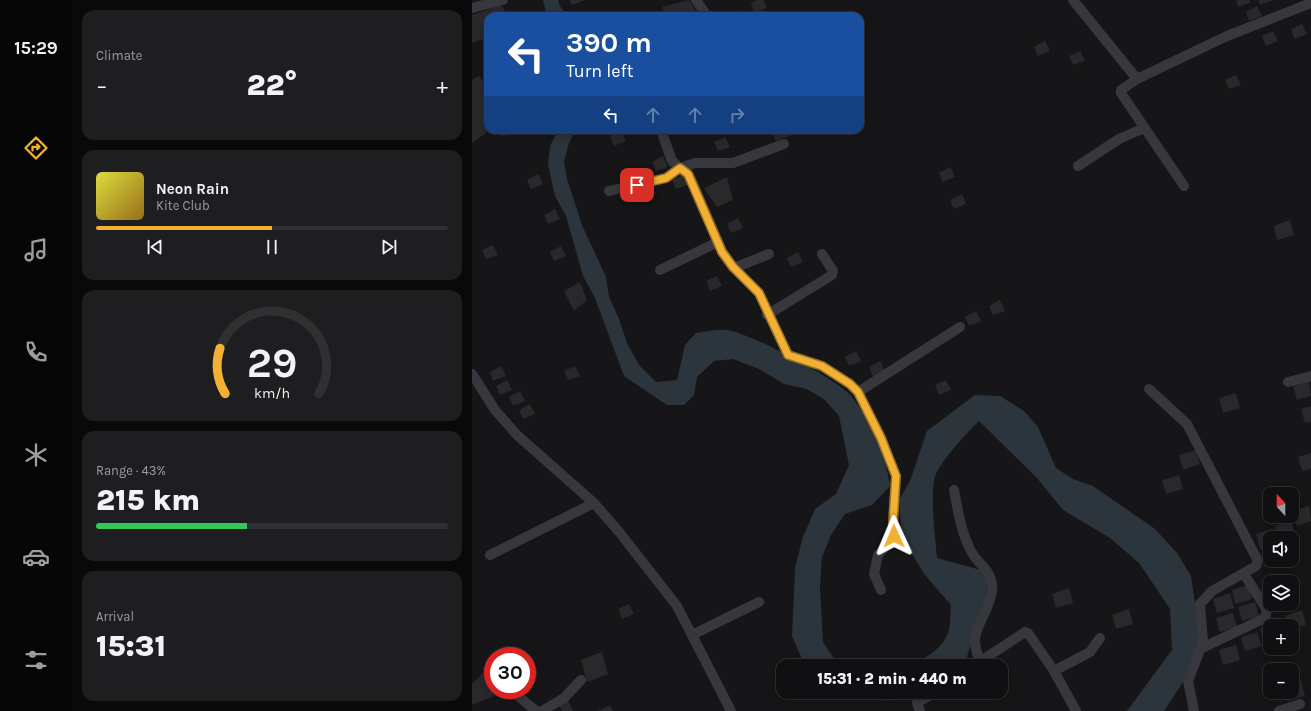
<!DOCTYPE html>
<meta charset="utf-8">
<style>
body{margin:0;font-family:Karla,sans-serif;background:#1e1e20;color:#f1f3f6;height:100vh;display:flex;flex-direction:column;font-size:15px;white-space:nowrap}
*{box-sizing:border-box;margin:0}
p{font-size:13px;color:#9c9d9f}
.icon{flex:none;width:22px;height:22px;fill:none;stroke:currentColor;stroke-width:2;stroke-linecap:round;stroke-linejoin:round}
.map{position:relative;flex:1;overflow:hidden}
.details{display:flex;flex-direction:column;gap:10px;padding:10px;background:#09090a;width:400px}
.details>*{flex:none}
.hud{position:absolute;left:12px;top:12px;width:380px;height:122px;border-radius:12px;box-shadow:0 2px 10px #0003,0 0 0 1px #303032;background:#1a4fa0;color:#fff;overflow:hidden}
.needle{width:26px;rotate:339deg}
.buttons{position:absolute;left:791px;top:487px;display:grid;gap:8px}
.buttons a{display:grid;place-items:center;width:36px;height:36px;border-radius:8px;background:#101012;box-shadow:0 2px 10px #0003,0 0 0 1px #303032;font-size:20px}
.speed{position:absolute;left:12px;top:647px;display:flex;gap:8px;font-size:20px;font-weight:700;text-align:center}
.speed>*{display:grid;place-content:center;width:52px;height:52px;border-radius:50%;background:#101012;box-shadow:0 2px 10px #0003,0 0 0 1px #303032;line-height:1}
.speed .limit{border:6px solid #d22;background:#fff;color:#111}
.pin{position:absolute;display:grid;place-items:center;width:34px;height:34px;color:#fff;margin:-17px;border-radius:8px;box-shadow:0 2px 6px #0006}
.me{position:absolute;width:44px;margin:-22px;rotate:359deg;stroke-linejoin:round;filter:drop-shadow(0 0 3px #0008)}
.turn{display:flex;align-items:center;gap:14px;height:84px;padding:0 16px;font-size:18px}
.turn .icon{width:52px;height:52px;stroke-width:2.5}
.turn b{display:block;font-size:28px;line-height:34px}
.lanes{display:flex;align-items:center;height:38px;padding:0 16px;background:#0003;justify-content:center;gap:20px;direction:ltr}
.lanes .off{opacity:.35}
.big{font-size:30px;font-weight:800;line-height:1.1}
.details .widget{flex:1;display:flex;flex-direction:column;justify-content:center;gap:6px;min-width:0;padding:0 14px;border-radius:12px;background:#1e1e20}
.details .dial{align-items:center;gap:0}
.dial svg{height:104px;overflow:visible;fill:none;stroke:#303032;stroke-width:7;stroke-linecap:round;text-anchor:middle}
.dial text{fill:#f1f3f6;stroke:none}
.song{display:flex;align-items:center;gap:12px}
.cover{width:48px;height:48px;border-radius:6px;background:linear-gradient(135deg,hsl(60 70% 55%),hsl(40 70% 35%))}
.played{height:4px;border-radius:2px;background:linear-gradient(90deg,#f2b134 50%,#303032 50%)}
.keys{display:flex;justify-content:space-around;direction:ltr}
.heat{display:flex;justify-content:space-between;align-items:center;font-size:22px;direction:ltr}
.charge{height:6px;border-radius:3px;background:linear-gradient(90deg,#34c759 43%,#303032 0)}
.trip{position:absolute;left:304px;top:659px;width:232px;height:40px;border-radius:12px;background:#101012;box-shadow:0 2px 10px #0003,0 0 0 1px #303032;font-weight:800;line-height:40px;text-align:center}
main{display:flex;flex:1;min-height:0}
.dock{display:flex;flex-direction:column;width:72px;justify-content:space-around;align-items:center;background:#060607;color:#9c9d9f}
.dock .icon{width:28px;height:28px}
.dock .current{color:#f2b134}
.dock b{font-size:18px;color:#f1f3f6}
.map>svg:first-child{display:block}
</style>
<main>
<nav class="dock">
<b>15:29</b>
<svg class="icon current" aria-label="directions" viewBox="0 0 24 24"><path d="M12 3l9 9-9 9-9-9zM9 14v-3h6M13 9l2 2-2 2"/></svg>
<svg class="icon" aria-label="music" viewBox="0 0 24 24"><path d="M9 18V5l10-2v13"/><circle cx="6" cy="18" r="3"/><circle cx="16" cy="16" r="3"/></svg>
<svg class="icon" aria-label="phone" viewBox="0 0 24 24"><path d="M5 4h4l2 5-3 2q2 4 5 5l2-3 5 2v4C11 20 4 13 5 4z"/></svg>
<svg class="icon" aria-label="climate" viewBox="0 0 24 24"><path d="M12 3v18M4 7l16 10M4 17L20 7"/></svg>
<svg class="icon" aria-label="car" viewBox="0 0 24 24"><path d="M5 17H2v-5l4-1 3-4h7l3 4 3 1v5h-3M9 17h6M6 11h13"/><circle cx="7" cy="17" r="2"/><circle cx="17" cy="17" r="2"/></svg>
<svg class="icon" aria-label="filters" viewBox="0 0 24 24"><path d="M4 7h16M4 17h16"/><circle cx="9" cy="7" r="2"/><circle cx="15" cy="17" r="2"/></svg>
</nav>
<section class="details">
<div class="widget"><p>Climate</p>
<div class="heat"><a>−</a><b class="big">22°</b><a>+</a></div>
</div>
<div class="widget">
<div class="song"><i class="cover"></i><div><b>Neon Rain</b><p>Kite Club</p></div></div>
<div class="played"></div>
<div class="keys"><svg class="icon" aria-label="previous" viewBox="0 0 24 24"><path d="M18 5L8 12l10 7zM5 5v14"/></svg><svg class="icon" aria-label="pause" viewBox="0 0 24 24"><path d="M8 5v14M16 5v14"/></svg><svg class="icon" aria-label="next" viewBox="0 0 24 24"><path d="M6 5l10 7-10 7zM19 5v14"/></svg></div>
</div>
<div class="widget dial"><svg viewBox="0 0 100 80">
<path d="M14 69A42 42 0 1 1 86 69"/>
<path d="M14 69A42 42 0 0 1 10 34" stroke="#f2b134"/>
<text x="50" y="56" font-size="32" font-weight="700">29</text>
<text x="50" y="72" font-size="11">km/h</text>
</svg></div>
<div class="widget"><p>Range · 43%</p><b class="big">215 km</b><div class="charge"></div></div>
<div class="widget"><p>Arrival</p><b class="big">15:31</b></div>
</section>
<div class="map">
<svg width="839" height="711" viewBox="0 0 839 711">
<rect width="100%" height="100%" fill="#161618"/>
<g fill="#2c353c">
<polygon points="71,0 86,0 88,6 94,16 75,16"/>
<path d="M86 130H104L97 143 92 162 95 179 110 225 134 277 137 297 147 319 155 343 167 365 184 382 205 380 213 345 224 333C233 332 244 329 254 330 275 331 367 380 380 397 399 422 414 455 418 486L400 505 373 514 359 535 350 557 348 587 351 642 361 657 374 666H333L320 636 323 568 331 537 343 509 364 494 377 465 367 416 353 400 335 389 312 384 287 369 261 359 242 361 225 377 222 395 212 405H195L152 376 123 298 111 276 94 216 83 196 76 165 78 146Z"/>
<path d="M503 395 528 396 552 411 566 427 584 468 601 479 621 486 683 529 705 553 719 576 724 610 731 637 721 667 692 711H655L700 650 698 609 667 563 638 538 591 510 565 478 507 421C495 433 465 464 462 480 459 503 463 535 465 558L516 572 513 610 496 652 494 666H435C451 660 472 649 477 630 479 622 478 613 479 605L453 575 437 549 429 527 427 500 438 481 455 431Z"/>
<path d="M366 692H451C425 704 393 702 366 692Z"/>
</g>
<g fill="#29292c">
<polygon points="97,0 113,0 100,5"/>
<polygon points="217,0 227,16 194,16 190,7"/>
<polygon points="285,0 291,0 295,8 282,13 279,3"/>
<polygon points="764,0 777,0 779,2 766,7"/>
<polygon points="786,0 802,0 788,5"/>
<polygon points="29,5 36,16 16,16 16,37 0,43 0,15"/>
<polygon points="785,6 790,16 777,21 774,12"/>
<polygon points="272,10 275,16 260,16"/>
<polygon points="830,24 835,34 822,39 819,29"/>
<polygon points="801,31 806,41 794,46 790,36"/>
<polygon points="573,41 578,51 566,56 562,47"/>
<polygon points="608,51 613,61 601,65 597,56"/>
<polygon points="764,75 769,85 757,89 753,80"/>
<polygon points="7,76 16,89 16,130 18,130 0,143 0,80"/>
<polygon points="27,130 41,130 42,132 30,137"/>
<polygon points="199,130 212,130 201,134"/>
<polygon points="299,130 317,130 320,135 304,141"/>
<polygon points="149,131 154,141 142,146 138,136"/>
<polygon points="253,137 258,147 246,151 242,142"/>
<polygon points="191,156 196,167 184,171 180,162"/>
<polygon points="478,167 483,177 470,182 467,173"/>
<polygon points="66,174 71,184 59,189 55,180"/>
<polygon points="211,175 216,185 204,189 200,180"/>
<polygon points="255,177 261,200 245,207 232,188"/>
<polygon points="490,194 494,204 482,209 478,200"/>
<polygon points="83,209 88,219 76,224 72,215"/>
<polygon points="266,218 271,228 259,233 255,224"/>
<polygon points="818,220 822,235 805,240 802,226"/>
<polygon points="21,245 26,255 14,259 10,250"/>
<polygon points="89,246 94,256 82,261 78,252"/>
<polygon points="326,252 331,262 319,267 315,258"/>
<polygon points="245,276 250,286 238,291 234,281"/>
<polygon points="108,282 115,300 102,311 92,291"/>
<polygon points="528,300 533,311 521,315 517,306"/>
<polygon points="504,311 509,321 497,326 493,317"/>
<polygon points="384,351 389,361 377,366 373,357"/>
<polygon points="408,361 413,371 401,376 397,367"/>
<polygon points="29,366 34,376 21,381 18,372"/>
<polygon points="103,366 108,376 96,380 92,371"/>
<polygon points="35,380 40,390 28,395 24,386"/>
<polygon points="474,380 479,390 467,395 463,385"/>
<polygon points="837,381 839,396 825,400 821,386"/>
<polygon points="48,391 53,401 41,406 37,397"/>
<polygon points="764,393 768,408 751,413 747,398"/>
<polygon points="58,404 63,414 51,419 47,410"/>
<polygon points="839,406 839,422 833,423 829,409"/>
<polygon points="724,450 728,464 711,470 707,455"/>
<polygon points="839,453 839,469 830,471 826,457"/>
<polygon points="707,475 711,489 694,494 690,480"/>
<polygon points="837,506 839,521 825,526 821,511"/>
<polygon points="819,520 823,535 806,538 803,526"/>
<polygon points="800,529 803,538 798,538 798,546 788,549 784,534"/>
<polygon points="776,585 780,599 763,604 760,590"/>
<polygon points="597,588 601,603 584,608 580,594"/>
<polygon points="822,591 826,606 809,611 807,604 820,604 820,592"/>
<polygon points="758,593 762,608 745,613 741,599"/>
<polygon points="783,602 787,616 770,621 766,607"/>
<polygon points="157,604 162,614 150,619 146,609"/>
<polygon points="657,609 661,624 644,629 640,615"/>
<polygon points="830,610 834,625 820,629 820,626 816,626 813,616"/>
<polygon points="761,613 765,627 748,632 744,618"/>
<polygon points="805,623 805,626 798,626 798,641 792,643 788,629"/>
<polygon points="785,632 790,646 773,651 769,637"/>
<polygon points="764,645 768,660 751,665 747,650"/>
<polygon points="130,652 136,674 115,682 109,660"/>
<polygon points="13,671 24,695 0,705 0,684"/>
<polygon points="829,681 833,696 816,701 814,692 820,692 820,684"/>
<polygon points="96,700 101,711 90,711 88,706"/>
<polygon points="138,705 141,711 126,711"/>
</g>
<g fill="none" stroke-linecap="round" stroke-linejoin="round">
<g stroke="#37383d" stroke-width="10">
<polyline points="224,0 235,16"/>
<polyline points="601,0 665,79 755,36 839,3"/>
<polyline points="0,8 31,0"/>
<polyline points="665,79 649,90 649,93 712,186"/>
<polyline points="189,130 200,161 218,177 250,251 261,267 287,293 316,355 350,366 378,384 386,392 409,438 424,476 421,522 422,536 406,555 402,574 409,590"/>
<polyline points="606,166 647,139 672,128"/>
<polyline points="137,191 194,178 208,168 223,163 261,163 312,144"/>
<polyline points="262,268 297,254"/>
<polyline points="188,270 246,242"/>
<polyline points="295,315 360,275 361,271 350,254"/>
<polyline points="0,374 23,410 45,435 122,503 148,533 205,606 259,711"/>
<polyline points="816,382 839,376"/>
<polyline points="677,389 715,424 786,561 784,566 740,591 728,604 731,642 716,681 722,711"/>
<polyline points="386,392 488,327"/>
<path d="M482 490C486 511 489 532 499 551 506 565 517 567 520 584 522 603 504 624 503 639 502 648 509 658 505 666"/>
<polyline points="18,555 122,503"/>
<polyline points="220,635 287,602"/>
<polyline points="730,648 793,618 795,610 772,574"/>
<polyline points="506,663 553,632 556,633 582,671 604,711"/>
<polyline points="582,671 618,652 628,638"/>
<polyline points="45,695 64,711"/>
<polyline points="70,711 92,698 109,680"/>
<polyline points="448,711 445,703 464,692"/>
<polyline points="807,711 828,704"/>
</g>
</g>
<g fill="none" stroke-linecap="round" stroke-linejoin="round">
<g stroke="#9d7322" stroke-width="10">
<polyline id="route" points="165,185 194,178 208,168 216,174 250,252 261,267 287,293 316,355 350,366 378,384 386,392 409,438 424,476 421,522 422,536"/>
</g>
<use href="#route" stroke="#f2b134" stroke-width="7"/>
</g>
</svg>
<div class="buttons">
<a><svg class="needle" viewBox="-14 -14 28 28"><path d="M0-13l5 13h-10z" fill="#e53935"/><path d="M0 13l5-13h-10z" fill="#9c9d9f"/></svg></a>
<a><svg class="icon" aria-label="sound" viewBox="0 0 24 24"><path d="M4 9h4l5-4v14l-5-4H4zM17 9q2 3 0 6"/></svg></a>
<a><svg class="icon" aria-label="layers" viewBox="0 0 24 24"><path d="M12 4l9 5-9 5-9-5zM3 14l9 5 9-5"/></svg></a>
<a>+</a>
<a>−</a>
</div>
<div class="speed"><div class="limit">30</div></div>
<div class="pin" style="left:165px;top:185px;background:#d93025"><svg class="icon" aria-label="arrive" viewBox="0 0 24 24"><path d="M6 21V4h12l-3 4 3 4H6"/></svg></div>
<svg class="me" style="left:422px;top:536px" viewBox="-20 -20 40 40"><path d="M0-17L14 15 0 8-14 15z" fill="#f2b134" stroke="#fff" stroke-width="4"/></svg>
<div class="trip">15:31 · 2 min · 440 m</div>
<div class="hud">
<div class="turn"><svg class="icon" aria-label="left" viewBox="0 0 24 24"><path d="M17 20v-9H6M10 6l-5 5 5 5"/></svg><div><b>390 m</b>Turn left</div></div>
<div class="lanes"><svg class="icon" aria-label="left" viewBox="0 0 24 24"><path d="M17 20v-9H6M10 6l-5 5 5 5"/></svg><svg class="icon off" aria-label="ahead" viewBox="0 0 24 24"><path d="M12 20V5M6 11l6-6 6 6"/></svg><svg class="icon off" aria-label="ahead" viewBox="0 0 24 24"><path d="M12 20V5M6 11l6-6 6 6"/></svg><svg class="icon off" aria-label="right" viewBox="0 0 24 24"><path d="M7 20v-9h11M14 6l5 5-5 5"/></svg></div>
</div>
</div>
</main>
